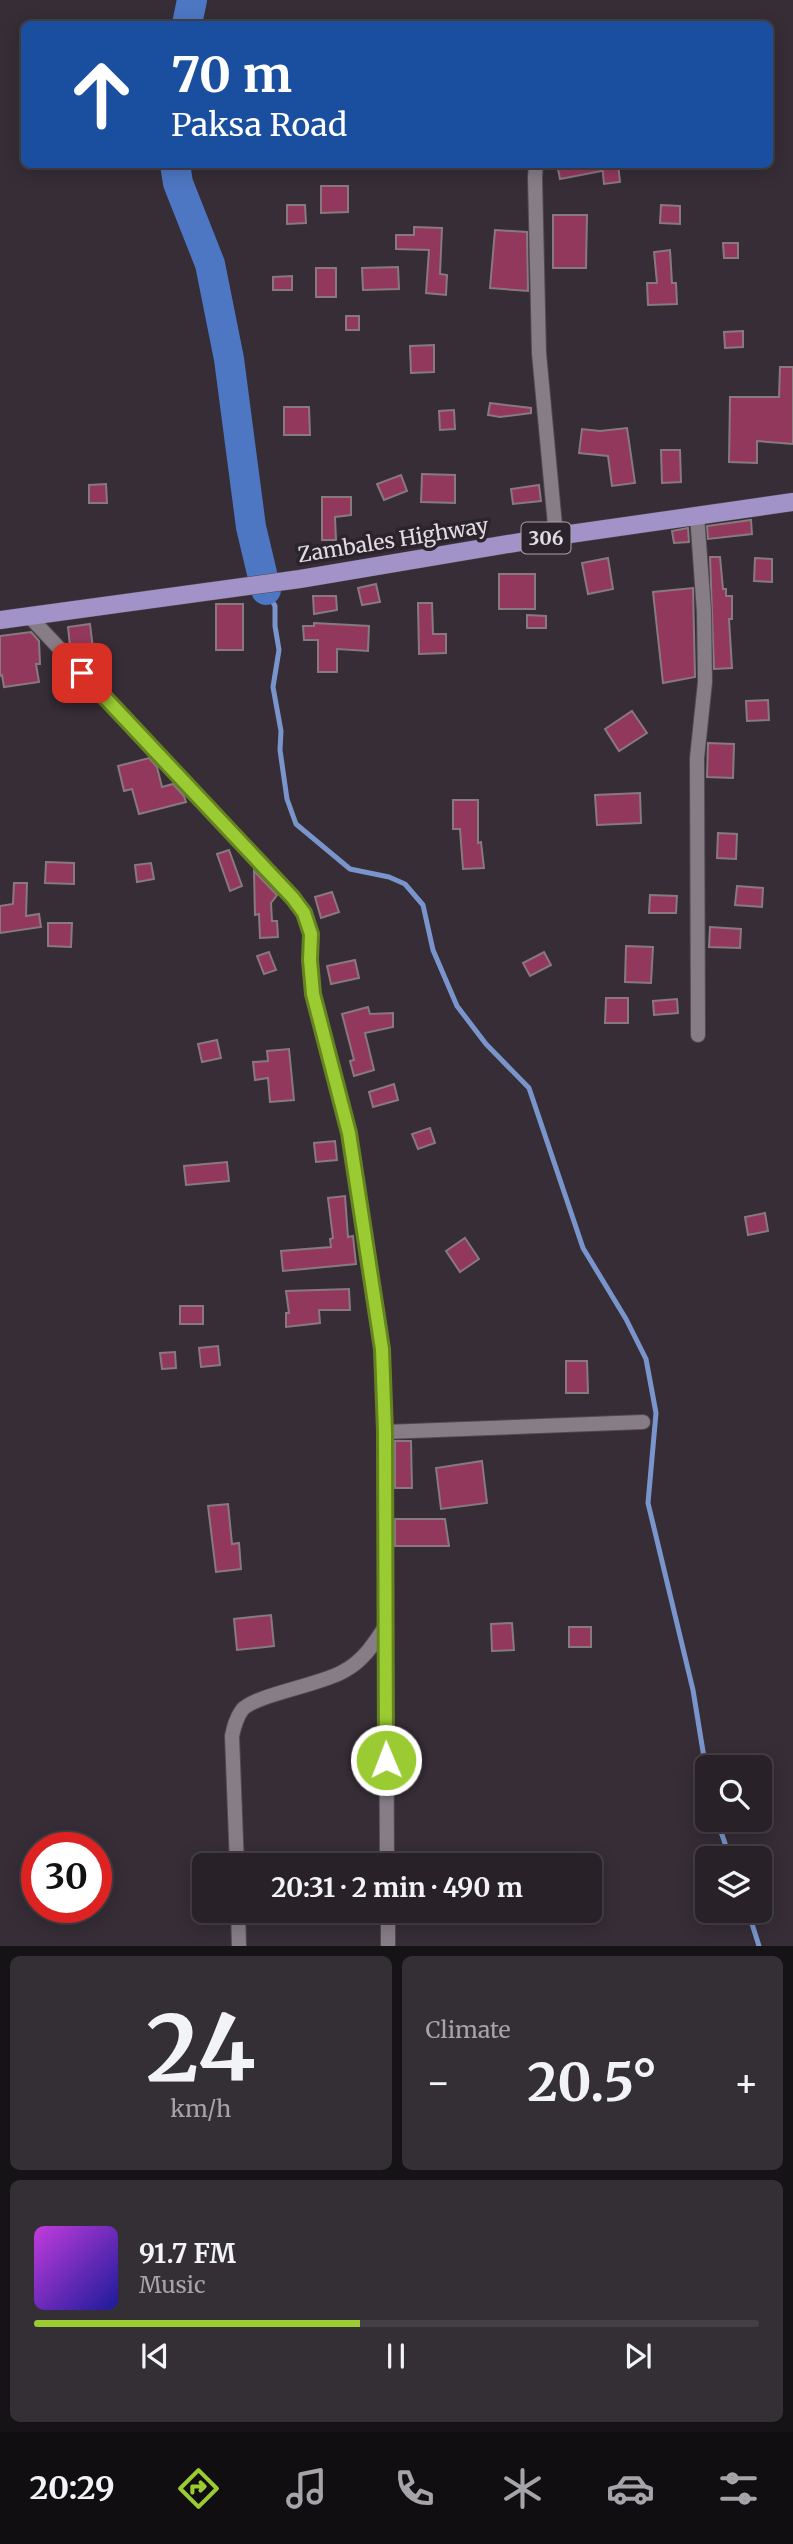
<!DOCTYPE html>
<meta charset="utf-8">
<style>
body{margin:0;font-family:Merriweather,serif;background:#342f34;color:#f1f3f6;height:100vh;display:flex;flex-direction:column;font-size:26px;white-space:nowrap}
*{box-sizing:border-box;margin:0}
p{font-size:23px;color:#a5a4a8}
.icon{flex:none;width:38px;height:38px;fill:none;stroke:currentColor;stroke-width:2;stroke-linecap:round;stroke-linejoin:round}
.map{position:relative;height:1946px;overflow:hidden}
.sheet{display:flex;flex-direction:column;gap:10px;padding:10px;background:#161316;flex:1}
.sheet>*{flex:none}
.banner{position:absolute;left:21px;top:21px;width:752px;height:147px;border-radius:10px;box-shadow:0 4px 18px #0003,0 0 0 2px #443f45;background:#1a4fa0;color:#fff;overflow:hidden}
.controls{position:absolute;left:695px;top:1755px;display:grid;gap:14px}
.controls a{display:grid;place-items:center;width:77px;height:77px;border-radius:10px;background:#282228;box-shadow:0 4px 18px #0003,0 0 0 2px #443f45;font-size:35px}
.speed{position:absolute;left:21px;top:1832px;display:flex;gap:14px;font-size:35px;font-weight:700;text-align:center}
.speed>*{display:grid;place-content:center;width:91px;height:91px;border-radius:50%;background:#282228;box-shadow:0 4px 18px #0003,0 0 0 2px #443f45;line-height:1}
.speed .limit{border:10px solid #d22;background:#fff;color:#111}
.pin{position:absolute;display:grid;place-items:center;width:60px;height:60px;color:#fff;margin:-30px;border-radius:14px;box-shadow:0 4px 10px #0006}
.me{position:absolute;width:77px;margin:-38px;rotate:359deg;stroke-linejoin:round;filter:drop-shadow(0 0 5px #0008)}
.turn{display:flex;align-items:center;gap:24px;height:147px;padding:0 35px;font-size:32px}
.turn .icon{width:91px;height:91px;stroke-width:2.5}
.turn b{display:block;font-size:49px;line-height:60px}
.big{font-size:52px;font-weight:700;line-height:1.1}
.sheet .card{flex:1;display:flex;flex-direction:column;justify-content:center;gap:10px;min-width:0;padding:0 24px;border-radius:10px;background:#342f34}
.sheet .dial{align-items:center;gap:0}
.dial b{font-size:91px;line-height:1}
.song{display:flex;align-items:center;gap:21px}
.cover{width:84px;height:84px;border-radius:10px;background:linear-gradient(135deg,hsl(290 70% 55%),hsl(240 70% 35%))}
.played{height:7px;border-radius:4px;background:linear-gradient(90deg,#9bcb32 45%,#443f45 45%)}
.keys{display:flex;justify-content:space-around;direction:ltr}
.heat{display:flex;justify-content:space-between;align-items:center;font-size:38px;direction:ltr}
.sheet .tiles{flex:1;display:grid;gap:10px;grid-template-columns:1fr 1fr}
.card:last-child{grid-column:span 2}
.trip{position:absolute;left:192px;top:1853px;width:410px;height:70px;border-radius:10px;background:#282228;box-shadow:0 4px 18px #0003,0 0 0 2px #443f45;font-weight:700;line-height:70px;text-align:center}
.menu{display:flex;height:112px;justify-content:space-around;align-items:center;background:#100e10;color:#a5a4a8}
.menu .icon{width:49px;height:49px}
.menu .on{color:#9bcb32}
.menu b{font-size:32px;color:#f1f3f6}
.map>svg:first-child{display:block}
</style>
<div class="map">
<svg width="793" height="1946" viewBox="0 0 793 1946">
<rect width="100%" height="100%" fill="#362d36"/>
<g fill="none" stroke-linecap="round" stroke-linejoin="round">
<g stroke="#7995cc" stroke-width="5">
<polyline points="266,590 275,606 275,626 279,650 273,687 281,731 280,750 287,799 296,824 350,869 389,877 405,884 423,905 433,950 457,1006 486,1044 529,1088 583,1248 626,1319 646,1359 656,1413 648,1503 693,1690 707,1776"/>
<polyline points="717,1820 730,1858"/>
<polyline points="748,1911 759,1946"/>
</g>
<g stroke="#4d77c3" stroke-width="30">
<polyline points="187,24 192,0"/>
<polyline points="175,164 178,183 210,264 229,359 251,527 266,590"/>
</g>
</g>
<g fill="#92385d" stroke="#88797d" stroke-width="2">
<polygon points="557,164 602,164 602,171 560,179"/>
<polygon points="602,164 618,164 620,182 604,184"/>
<polygon points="321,186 348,186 348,212 321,213"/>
<polygon points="287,205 305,205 306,223 287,224"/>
<polygon points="661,205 680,206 680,224 660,223"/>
<polygon points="553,215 587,215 586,268 553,268"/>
<polygon points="414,227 442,228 440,274 447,275 446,295 426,293 429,250 396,249 396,235 414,235"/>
<polygon points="495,230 527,232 528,291 490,288"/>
<polygon points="723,243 738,243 738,258 724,258"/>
<polygon points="670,250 672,283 676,283 677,304 648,305 647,283 657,283 654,252"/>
<polygon points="398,267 399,289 363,290 362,268"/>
<rect x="316" y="268" width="20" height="29"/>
<polygon points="292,276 292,290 273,290 273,277"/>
<rect x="346" y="316" width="13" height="14"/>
<polygon points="743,331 743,347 725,348 724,332"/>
<polygon points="434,345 434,372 411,373 410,346"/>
<polygon points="780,367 793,367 793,444 757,441 757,463 729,462 730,397 779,397"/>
<polygon points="490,403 531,408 531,413 500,417 488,415"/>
<polygon points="284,407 309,407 310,435 284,435"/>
<polygon points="454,410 455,429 440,430 439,411"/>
<polygon points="627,428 635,483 612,486 608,456 579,453 582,429 600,431"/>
<polygon points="661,450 680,450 681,482 662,483"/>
<polygon points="422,474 455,475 455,503 421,502"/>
<polygon points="401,475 407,491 384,500 377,484"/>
<polygon points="106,484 107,503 89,503 89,485"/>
<polygon points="539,485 541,501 513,504 511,489"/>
<polygon points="322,497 351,497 351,515 335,517 336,540 322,540"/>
<polygon points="751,520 752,534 708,539 707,526"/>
<polygon points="688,528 689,542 674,543 672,531"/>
<polygon points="710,557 720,557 723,589 726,589 726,596 732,596 732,619 729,619 732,668 714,669"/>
<polygon points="608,558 613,589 588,594 582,563"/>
<polygon points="755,558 772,559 772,582 754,581"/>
<rect x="499" y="574" width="36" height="35"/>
<polygon points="376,584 380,602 362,605 358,588"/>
<polygon points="693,588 695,677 663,683 653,592"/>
<polygon points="313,596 336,596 337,610 314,614"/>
<polygon points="418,603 432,603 433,634 446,634 446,653 419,654"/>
<rect x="216" y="604" width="27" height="46"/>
<polygon points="527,615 546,616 546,628 527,628"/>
<polygon points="314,623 369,626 368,651 337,649 337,672 318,672 318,640 304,640 303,626 314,626"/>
<polygon points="90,624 94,657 82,658 70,646 68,627"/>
<polygon points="31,632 39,641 40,664 36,664 39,682 4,687 2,675 0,676 0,636"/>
<polygon points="768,700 769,720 747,721 746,701"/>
<polygon points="632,711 647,733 619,751 605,729"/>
<polygon points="708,743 734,744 733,778 707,777"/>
<polygon points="149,758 157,767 162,787 173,784 184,796 186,802 139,814 132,789 124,791 118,766"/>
<polygon points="640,793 641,823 597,825 595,795"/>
<polygon points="453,800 478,800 478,843 481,842 484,868 463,869 460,829 453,829"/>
<polygon points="718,833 737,834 736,859 717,858"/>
<polygon points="229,850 242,886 230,891 217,854"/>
<polygon points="46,862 74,863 74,884 45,883"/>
<polygon points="151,863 154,879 137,882 135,865"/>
<polygon points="254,871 277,895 271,903 272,921 277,921 278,937 260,938 259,914 255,915"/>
<polygon points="14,883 27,883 26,916 39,914 41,927 0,933 0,906 13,904"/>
<polygon points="737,886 763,888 762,907 735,905"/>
<polygon points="332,892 339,912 321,918 315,897"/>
<polygon points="650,895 677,896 676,913 649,913"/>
<polygon points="48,923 72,923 71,947 48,946"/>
<polygon points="710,927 741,929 740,948 709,947"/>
<polygon points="626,946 653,947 651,983 625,982"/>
<polygon points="269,952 276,970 264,974 257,956"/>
<polygon points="544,952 551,965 530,976 523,963"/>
<polygon points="355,960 359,978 331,984 327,966"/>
<polygon points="606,998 628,998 628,1023 605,1023"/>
<polygon points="677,999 678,1013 654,1015 653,1001"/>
<polygon points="368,1007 370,1014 393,1013 393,1027 365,1033 374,1070 354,1076 350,1061 354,1060 342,1014"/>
<polygon points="217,1040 221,1058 202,1062 198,1044"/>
<polygon points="289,1049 294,1100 270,1102 268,1078 255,1080 253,1062 268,1061 267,1051"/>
<polygon points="394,1084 398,1100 373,1107 369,1092"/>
<polygon points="430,1128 435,1143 418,1149 412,1134"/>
<polygon points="335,1141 337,1160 316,1162 314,1143"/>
<polygon points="227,1162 229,1181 186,1185 184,1166"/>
<polygon points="345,1196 348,1237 353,1236 356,1264 283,1271 281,1251 331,1247 330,1239 333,1238 328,1198"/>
<polygon points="765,1213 768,1231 748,1235 745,1217"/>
<polygon points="465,1238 479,1259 460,1272 446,1251"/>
<polygon points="349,1289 350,1310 319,1310 320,1323 286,1327 286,1313 289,1313 286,1291"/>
<rect x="180" y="1306" width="23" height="18"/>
<polygon points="218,1346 220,1365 201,1367 199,1348"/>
<polygon points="175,1352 176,1368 162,1369 160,1353"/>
<polygon points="566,1361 587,1361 588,1393 566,1393"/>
<polygon points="395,1441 411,1441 412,1488 395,1488"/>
<polygon points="482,1461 487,1503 441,1509 436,1468"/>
<polygon points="228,1504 232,1544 239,1543 241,1569 216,1572 208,1506"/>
<polygon points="395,1519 445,1519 449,1546 395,1546"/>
<polygon points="271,1615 274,1646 237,1650 234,1619"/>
<polygon points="512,1623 514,1650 492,1651 491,1624"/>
<rect x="569" y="1627" width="22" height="20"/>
</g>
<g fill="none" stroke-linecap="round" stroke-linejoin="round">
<g stroke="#504950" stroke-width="16">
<g id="street">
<polyline points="536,164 535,177 539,353 556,536"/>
<polyline points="697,515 704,612 705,682 697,758 698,1035"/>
<polyline points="29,616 293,898 305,913 311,934 310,960 314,994 349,1133 382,1349 385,1432 387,1866"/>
<polyline points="385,1432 643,1422"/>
<path d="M237 1866 232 1736C234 1727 236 1718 242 1710 254 1695 321 1685 344 1671 363 1661 373 1645 385 1627"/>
<polyline points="238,1911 239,1946"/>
<polyline points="388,1911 388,1946"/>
</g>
</g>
<g stroke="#504950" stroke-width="19">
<polyline id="primary" points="0,620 300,579 556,536 793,502"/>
</g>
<use href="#street" stroke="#867d87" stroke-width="14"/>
<use href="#primary" stroke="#a193c8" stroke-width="18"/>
</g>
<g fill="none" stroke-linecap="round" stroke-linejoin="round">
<g stroke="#658420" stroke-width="18">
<polyline id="route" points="82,673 293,898 304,913 311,934 310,960 313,994 349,1133 382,1349 385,1432 386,1760"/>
</g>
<use href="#route" stroke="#9bcb32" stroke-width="12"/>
</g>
<g text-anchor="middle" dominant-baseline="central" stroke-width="7" stroke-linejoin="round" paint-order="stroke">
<rect fill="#2c242c" stroke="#aba5ab" stroke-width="2" x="521.5" y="522.5" width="49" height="31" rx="5"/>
<g font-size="19" font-weight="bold" fill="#e1dce1">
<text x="546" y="538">306</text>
</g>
<g font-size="21" fill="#e1dce1" stroke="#2c242c">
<text transform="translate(393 540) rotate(-9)">Zambales Highway</text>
</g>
</g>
</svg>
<div class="controls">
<a><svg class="icon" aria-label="search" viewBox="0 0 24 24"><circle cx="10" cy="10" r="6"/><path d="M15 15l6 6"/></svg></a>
<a><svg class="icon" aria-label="layers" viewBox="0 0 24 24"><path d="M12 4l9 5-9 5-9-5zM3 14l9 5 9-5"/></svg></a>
</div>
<div class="speed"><div class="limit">30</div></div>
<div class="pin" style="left:82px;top:673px;background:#d93025"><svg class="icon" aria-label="arrive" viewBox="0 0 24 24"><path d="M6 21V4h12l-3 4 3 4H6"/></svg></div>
<svg class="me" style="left:386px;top:1760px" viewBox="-20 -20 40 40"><circle r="17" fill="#9bcb32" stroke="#fff" stroke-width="3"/><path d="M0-11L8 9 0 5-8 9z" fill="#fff"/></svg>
<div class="trip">20:31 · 2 min · 490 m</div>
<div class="banner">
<div class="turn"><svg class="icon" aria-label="ahead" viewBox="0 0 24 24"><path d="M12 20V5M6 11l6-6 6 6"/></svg><div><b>70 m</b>Paksa Road</div></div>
</div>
</div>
<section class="sheet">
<div class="tiles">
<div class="card dial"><b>24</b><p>km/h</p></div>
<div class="card"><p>Climate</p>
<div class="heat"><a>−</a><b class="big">20.5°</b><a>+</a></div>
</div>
<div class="card">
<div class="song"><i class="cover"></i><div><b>91.7 FM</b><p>Music</p></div></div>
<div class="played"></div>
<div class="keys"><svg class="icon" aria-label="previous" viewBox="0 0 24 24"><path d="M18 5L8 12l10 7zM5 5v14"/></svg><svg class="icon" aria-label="pause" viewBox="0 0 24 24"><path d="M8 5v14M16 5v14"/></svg><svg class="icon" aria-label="next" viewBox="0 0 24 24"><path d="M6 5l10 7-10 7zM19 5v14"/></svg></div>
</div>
</div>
</section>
<nav class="menu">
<b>20:29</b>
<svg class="icon on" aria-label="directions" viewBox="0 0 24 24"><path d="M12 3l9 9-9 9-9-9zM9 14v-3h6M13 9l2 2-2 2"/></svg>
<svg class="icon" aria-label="music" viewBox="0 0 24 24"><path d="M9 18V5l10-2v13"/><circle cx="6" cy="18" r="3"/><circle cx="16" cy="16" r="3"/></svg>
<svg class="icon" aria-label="phone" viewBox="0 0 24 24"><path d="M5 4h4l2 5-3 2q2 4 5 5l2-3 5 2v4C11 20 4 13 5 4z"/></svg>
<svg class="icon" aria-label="climate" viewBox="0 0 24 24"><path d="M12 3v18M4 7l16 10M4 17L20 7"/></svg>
<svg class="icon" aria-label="car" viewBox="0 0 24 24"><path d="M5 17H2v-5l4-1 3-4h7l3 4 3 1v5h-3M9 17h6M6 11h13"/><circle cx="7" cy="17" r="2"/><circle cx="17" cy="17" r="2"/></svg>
<svg class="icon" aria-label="filters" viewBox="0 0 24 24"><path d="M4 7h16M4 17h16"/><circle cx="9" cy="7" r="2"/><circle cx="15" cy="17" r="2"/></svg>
</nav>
